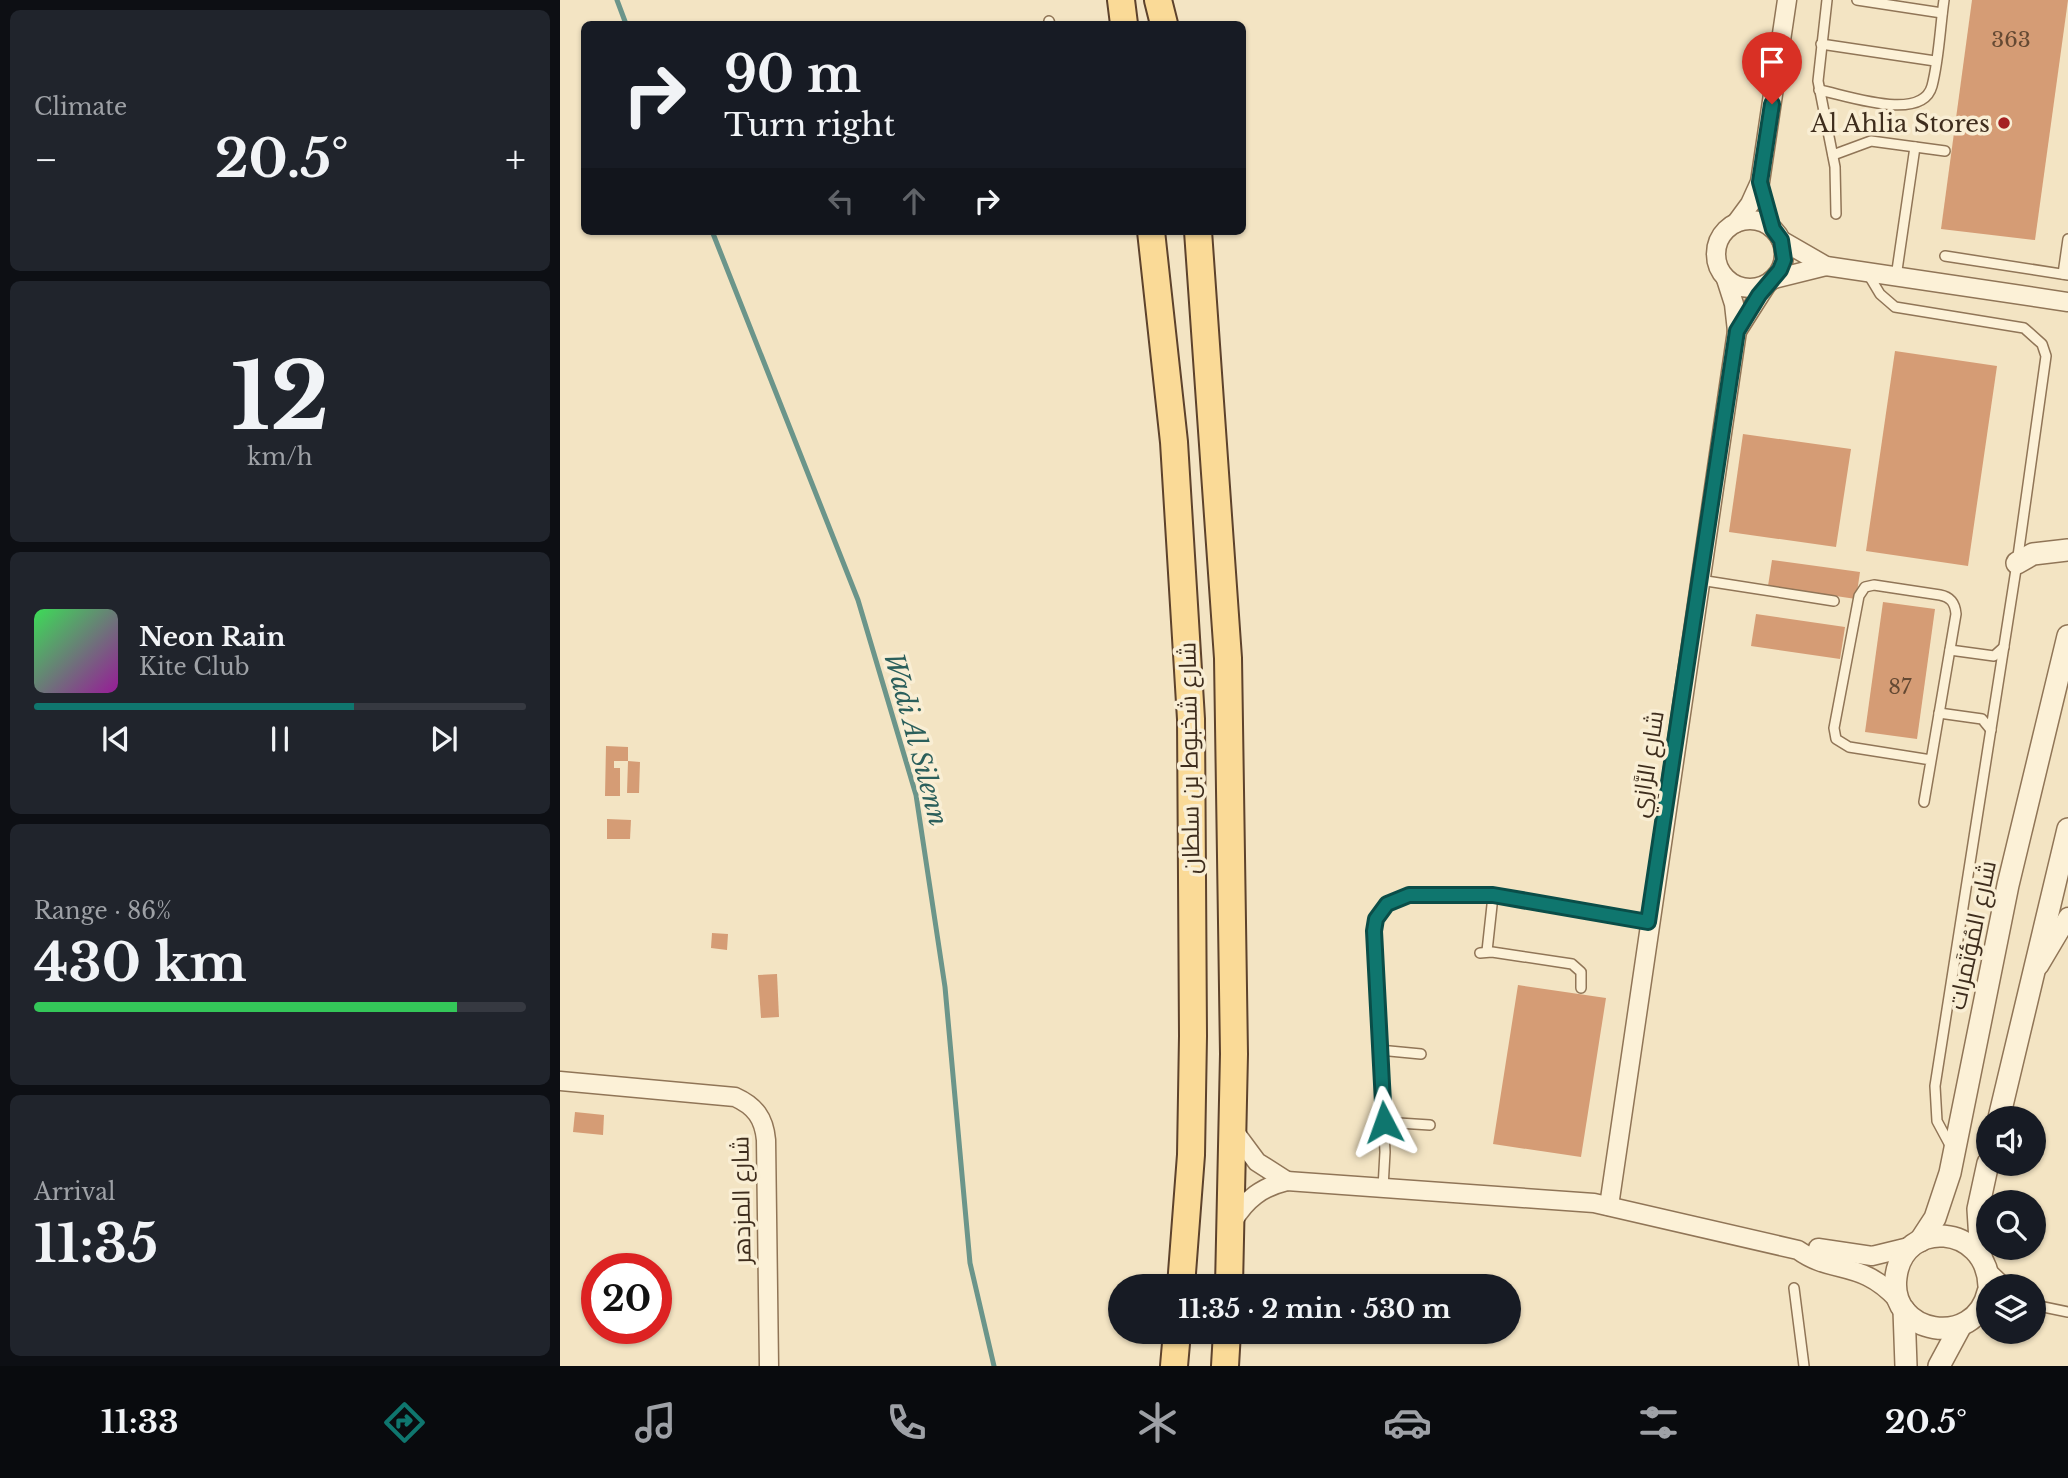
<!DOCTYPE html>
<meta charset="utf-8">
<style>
body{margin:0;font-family:"Libre Baskerville",Cairo,serif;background:#20242c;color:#f1f3f6;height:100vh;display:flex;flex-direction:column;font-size:26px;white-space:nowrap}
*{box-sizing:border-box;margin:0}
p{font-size:23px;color:#9ea1a6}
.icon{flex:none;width:38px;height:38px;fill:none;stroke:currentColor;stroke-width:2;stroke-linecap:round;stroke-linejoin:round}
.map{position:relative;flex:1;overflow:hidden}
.sheet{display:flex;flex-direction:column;gap:10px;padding:10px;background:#0d0f14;width:560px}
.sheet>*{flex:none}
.hud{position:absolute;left:21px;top:21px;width:665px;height:214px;border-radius:10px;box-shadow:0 2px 5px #0004;background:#171b24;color:#f1f3f6;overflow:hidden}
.fabs{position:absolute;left:1416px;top:1106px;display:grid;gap:14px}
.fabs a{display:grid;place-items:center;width:70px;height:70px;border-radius:50%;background:#171b24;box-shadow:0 2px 5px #0004;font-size:35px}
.speed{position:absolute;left:21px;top:1253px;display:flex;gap:14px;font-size:35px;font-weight:700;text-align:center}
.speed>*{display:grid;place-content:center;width:91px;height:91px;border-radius:50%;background:#171b24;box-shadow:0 2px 5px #0004;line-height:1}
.speed .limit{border:10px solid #d22;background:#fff;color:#111}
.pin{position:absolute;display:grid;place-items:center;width:60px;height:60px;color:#fff;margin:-72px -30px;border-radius:50% 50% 50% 0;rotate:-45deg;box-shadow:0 0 7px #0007}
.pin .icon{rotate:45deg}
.me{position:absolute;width:77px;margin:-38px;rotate:356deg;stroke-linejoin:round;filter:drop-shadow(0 0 5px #0008)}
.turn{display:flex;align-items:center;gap:24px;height:147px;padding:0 28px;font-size:32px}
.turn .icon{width:91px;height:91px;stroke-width:2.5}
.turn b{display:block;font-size:49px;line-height:60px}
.lanes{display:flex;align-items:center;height:66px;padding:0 28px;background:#0003;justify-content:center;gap:35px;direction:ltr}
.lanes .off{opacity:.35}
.big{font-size:52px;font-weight:700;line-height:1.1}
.sheet .widget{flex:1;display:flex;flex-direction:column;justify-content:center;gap:10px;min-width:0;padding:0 24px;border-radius:10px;background:#20242c}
.sheet .dial{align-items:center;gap:0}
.dial b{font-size:91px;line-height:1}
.song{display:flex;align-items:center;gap:21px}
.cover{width:84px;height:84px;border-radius:10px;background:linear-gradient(135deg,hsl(130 70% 55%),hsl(300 70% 35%))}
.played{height:7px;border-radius:4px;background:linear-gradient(90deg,#0f766e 65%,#363941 65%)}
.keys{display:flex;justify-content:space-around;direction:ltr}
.heat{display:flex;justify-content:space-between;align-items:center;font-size:38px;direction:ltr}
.charge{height:10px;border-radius:5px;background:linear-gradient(90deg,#34c759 86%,#363941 0)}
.trip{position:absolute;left:548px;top:1274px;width:413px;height:70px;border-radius:35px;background:#171b24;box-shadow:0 2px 5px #0004;font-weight:700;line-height:70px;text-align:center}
.menu{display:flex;height:112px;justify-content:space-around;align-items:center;background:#090b0e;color:#9ea1a6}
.menu .icon{width:49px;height:49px}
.menu .current{color:#0f766e}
.menu b{font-size:32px;color:#f1f3f6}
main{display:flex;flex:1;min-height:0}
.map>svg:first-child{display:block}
</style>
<main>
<section class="sheet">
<div class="widget"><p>Climate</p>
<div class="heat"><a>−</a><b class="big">20.5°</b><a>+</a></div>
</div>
<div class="widget dial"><b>12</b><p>km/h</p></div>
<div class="widget">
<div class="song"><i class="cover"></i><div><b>Neon Rain</b><p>Kite Club</p></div></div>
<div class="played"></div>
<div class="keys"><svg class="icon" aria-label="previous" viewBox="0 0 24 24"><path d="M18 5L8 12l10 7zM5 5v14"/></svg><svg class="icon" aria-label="pause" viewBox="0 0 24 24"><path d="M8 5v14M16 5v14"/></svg><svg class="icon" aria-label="next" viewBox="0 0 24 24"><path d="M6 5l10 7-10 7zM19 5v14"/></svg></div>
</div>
<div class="widget"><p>Range · 86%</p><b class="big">430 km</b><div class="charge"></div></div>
<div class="widget"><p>Arrival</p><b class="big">11:35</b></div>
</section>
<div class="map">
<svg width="1508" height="1366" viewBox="0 0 1508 1366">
<rect width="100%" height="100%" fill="#f3e4c3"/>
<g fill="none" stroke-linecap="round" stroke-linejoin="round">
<g stroke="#6b958a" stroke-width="5">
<polyline points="57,0 66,24"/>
<polyline points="152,231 298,600 356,795 385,987 410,1263 434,1366"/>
</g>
</g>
<g fill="#d59c75">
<polygon points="1412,0 1508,0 1475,240 1381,229"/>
<polygon points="1335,351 1437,366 1408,566 1306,551"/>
<polygon points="1183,434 1291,449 1276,547 1169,532"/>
<polygon points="1212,560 1300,572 1296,599 1208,586"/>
<polygon points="1323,602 1375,609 1357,739 1305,732"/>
<polygon points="1196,614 1285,627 1280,659 1191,646"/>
<polygon points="46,746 68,747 68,761 54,761 54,768 60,768 60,796 45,796"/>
<polygon points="68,761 80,762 79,793 67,793"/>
<polygon points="47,819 71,820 70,839 47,839"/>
<polygon points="152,933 168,934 167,950 151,948"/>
<polygon points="217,974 219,1017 201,1018 198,975"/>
<polygon points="958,985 1046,998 1021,1157 933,1144"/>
<polygon points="15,1112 44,1115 43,1135 13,1132"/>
</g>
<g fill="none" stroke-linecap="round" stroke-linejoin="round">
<g stroke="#907557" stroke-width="12">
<g id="service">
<polyline points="1267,0 1258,81 1275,167 1276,214"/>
<polyline points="1297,0 1382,13"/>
<polyline points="489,21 490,24"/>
<polyline points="1261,44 1375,61"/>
<path d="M1259 90C1286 95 1362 123 1372 86 1379 59 1380 28 1384 0"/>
<polyline points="1273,155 1311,141 1385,151"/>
<polyline points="1385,256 1508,275"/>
<polyline points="1308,274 1320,294 1335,307 1464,328 1482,344 1486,356 1457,563 1375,1086 1377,1121 1391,1147"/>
<polyline points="1503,274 1508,239"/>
<polyline points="1336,277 1355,147"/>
<polyline points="1140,580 1274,601"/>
<polyline points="1390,650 1434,656 1444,647"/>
<polyline points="1379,713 1422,719 1431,730"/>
<path d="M1364 802 1396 614C1395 603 1391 597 1380 595L1314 585 1305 587 1299 596 1274 728 1276 739 1289 747 1371 760"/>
<polyline points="927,951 933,896"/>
<polyline points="920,953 932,952 1012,964 1021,972 1021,988"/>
<polyline points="819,1050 861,1054"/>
<polyline points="823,1122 870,1125"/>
<polyline points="823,1188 825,1152 814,931 816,919 827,904 849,895 933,896 1089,922"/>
<polyline points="1430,1268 1449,1286"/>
<polyline points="1234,1288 1244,1366"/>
<polyline points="1474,1305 1508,1312"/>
</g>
</g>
<g stroke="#907557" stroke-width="21">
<g id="minor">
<circle cx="1190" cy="254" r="34"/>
<polyline points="1176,223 1190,204 1200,182 1227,0"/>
<polyline points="1221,240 1266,266 1508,302"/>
<polyline points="1214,279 1266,266"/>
<polyline points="1177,331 1207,284"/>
<polyline points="1479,966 1508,917"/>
<path d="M0 1081 175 1097C195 1106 204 1118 206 1140L209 1366"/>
<polyline points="674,1131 697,1162 727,1181"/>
<polyline points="1049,1206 1177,331 1174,304 1166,279"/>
<path d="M673 1221C686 1199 702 1187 727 1181L1034 1203 1238 1250C1272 1275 1301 1259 1338 1300"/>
<polyline points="1258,1248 1312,1256 1353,1246"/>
</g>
</g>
<g stroke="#907557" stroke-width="24">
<g id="tertiary">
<polyline points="1457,563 1473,554 1508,550"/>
<polyline points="1439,1118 1508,829"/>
<polyline points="1360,1241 1375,1218 1390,1173 1448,885 1508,636"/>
<polyline points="1421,1256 1418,1209 1428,1163"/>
<path d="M1428 1292C1415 1349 1328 1335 1336 1277 1343 1218 1427 1224 1429 1286"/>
<polyline points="1344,1310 1346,1366"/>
<polyline points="1379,1366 1400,1327"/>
</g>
</g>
<g stroke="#5d422c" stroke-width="30">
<g id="primary">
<polyline points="561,0 564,24"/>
<polyline points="598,0 604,24"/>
<polyline points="591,231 614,442 631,719 633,1036 631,1155 621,1286"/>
<polyline points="638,231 668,658 674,1054 669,1286"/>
<polyline points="614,1366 617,1332"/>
<polyline points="665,1366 667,1332"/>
</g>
</g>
<use href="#service" stroke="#fcf1d7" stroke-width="9"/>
<use href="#minor" stroke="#fcf1d7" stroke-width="18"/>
<use href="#tertiary" stroke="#fcf1d7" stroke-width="21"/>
<use href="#primary" stroke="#fada97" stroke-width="26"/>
</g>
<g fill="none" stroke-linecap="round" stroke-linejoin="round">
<g stroke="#0a4d48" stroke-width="18">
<polyline id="route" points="824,1122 814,931 816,919 827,904 849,895 933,895 1088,922 1177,331 1199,295 1220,270 1224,260 1221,240 1213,229 1200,182 1212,104"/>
</g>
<use href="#route" stroke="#0f766e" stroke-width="12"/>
</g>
<circle fill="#a52022" stroke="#f9eed4" stroke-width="2.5" cx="1444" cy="123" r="7"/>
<g text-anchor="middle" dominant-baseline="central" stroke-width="7" stroke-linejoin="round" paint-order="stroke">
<g font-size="21" fill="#644933">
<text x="1451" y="40">363</text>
<text x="1340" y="687">87</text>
</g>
<g font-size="24" fill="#3e2d1d" stroke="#f9eed4" text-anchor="end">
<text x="1430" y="123">Al Ahlia Stores</text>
</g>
<g font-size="24" fill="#3e2d1d" stroke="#f9eed4">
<text transform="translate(629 758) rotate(-91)">شارع شخبوط بن سلطان</text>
<text transform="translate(1087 764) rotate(-81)">شارع الرَّازِي</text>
<text transform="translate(1412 935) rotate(-78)">شارع المُؤتَمرات</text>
<text transform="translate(181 1200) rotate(-91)">شارع المزدهر</text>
</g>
<g font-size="26" font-style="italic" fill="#2b5f5b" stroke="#f9eed4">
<text transform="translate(356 739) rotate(75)">Wadi Al Silenn</text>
</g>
</g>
</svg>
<div class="fabs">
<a><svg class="icon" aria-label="sound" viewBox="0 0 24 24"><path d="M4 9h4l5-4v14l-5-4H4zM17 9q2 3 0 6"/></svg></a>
<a><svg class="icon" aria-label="search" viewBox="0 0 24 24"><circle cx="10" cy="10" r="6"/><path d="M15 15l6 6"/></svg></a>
<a><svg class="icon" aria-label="layers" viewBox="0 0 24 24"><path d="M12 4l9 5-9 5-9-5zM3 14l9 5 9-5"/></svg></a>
</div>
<div class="speed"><div class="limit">20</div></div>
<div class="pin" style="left:1212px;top:104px;background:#d93025"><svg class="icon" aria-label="arrive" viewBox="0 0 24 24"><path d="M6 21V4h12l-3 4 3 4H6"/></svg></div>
<svg class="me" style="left:824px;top:1122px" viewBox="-20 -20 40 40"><path d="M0-17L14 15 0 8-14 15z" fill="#0f766e" stroke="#fff" stroke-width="4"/></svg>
<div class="trip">11:35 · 2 min · 530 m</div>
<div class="hud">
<div class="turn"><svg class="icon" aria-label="right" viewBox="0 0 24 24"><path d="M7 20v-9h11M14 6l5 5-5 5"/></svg><div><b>90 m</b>Turn right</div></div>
<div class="lanes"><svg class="icon off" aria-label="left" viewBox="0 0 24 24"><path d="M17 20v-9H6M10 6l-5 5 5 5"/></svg><svg class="icon off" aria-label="ahead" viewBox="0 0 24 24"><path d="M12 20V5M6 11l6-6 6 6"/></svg><svg class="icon" aria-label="right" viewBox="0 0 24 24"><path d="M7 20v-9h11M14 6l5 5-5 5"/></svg></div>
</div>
</div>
</main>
<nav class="menu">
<b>11:33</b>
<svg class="icon current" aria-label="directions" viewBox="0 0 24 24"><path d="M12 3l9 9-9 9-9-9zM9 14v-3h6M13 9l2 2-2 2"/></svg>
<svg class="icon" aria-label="music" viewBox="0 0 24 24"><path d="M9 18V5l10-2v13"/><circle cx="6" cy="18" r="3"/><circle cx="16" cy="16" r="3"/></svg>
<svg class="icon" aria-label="phone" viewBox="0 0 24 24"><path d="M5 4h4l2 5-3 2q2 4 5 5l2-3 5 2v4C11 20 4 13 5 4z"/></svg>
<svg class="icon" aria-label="climate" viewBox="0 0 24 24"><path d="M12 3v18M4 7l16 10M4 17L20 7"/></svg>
<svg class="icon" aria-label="car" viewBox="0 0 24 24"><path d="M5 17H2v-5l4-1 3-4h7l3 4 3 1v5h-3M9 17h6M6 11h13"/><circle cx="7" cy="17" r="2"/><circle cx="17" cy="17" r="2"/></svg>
<svg class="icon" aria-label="filters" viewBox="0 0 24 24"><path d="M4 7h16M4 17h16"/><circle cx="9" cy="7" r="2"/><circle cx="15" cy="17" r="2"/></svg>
<b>20.5°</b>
</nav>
